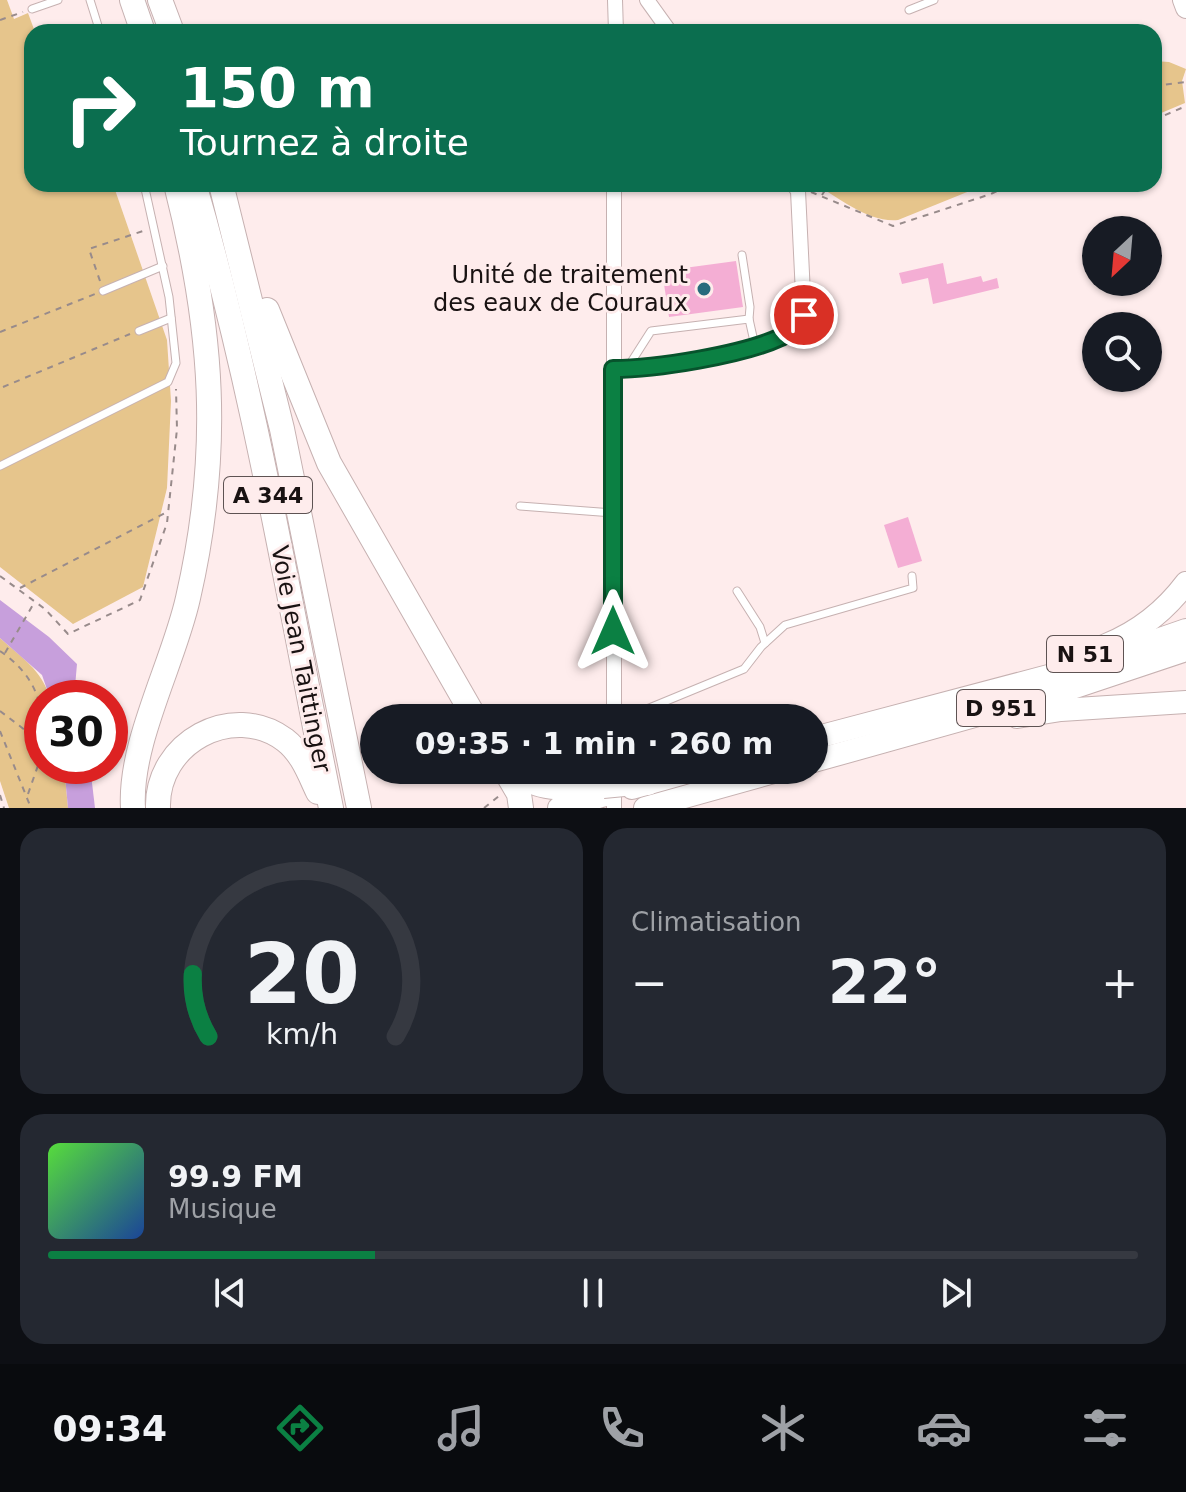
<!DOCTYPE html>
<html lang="fr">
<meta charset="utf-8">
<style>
body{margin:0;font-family:"DejaVu Sans",sans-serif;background:#242831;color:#f1f3f6;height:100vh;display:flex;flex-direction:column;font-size:30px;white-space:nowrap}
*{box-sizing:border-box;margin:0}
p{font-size:26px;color:#9ea1a6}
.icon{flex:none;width:44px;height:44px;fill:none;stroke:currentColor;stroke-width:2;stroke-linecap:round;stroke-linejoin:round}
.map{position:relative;height:808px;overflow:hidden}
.sheet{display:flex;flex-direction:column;gap:20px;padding:20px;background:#0d0f14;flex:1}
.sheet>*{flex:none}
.top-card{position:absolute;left:24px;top:24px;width:1138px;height:168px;border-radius:24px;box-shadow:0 2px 6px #0004;background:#0b6e4f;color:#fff;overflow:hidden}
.needle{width:52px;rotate:206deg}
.buttons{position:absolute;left:1082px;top:216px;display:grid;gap:16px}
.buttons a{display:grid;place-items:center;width:80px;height:80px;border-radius:50%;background:#171b24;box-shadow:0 2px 6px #0004;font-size:40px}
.speed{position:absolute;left:24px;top:680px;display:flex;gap:16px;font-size:40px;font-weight:700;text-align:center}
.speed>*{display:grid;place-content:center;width:104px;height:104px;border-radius:50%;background:#171b24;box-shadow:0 2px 6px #0004;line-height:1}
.speed .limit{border:12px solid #d22;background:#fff;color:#111}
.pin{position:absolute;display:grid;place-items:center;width:68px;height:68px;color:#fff;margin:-34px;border:4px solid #fff;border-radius:50%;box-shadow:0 2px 8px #0007}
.me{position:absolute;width:88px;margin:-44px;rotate:0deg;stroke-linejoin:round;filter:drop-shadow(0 0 6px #0008)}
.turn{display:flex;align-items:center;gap:28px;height:168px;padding:0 24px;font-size:36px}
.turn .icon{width:104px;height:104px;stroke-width:2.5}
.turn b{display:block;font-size:56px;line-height:68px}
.big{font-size:60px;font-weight:600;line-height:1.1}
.sheet .tile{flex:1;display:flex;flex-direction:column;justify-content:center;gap:12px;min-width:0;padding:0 28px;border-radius:24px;background:#242831}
.sheet .dial{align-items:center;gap:0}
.dial svg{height:208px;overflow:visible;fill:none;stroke:#363941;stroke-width:7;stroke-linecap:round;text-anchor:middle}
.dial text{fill:#f1f3f6;stroke:none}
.song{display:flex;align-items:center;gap:24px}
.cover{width:96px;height:96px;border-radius:12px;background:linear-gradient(135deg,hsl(110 70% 55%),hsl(220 70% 35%))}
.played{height:8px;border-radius:4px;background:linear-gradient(90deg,#0b8043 30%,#363941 30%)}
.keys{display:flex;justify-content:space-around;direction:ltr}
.heat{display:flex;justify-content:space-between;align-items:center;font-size:44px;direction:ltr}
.sheet .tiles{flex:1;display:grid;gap:20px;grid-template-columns:1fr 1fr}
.tile:last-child{grid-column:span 2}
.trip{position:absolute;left:360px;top:704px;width:468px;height:80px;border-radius:40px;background:#171b24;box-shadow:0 2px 6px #0004;font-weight:600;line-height:80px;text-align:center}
.tabs{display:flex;height:128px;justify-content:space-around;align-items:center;background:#090b0e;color:#9ea1a6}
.tabs .icon{width:56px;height:56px}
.tabs .current{color:#0b8043}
.tabs b{font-size:36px;color:#f1f3f6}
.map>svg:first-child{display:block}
</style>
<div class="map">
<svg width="1186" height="808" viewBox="0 0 1186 808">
<rect width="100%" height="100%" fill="#feecec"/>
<g fill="#e6c58c">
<polygon points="0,0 7,0 14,19 28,13 35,32 32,32 32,184 113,184 167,340 171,401 167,488 143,587 73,624 0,567"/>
<polygon points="1154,61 1169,62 1186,69 1182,81 1185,103 1154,116"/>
<path d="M815 184H987L898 220C869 223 839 198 815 184Z"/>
<path d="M0 638C21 657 42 670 50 698H42V766H64L68 808H9L0 781Z"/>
</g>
<g fill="#c79fdc">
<polygon points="0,600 49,637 77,664 74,698 50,698 42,675 0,638"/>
<polygon points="64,766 90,766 95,808 68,808"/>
</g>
<g fill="#f4aed4">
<polygon points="736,261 743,307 669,317 662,271"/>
<polygon points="943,263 947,284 981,276 983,282 997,278 999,288 933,304 928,278 902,284 899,273"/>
<polygon points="908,517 922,561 898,568 884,525"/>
</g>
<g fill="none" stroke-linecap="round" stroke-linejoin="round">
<g stroke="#c6b1b1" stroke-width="9">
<g id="lane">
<polyline points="90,0 100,32"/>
<polyline points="32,9 58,0"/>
<polyline points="909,10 934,0"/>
<polyline points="742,255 750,307 749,319"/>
<polyline points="103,291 163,266"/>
<polyline points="139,331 171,318"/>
<polyline points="628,367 651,331 749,319 755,346"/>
<polyline points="0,466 168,382 176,363 169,297 144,184"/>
<polyline points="520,506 613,513"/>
<polyline points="737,591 760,627 765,643"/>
<polyline points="625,718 744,669 761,647 785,625 913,588 912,576"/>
</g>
</g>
<g stroke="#c6b1b1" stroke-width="16">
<g id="street">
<polyline points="615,0 616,32"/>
<polyline points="647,0 670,32"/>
<path d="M613 369C652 369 748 354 782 337 790 333 797 322 804 315L798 191 793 184"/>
<polyline points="614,718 614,184"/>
<polyline points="614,770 614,808"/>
</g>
</g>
<g stroke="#c6b1b1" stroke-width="22">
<polyline id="secondary" points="1183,0 1186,8"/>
</g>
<g stroke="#c6b1b1" stroke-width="24">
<g id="primary">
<path d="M1106 645C1138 632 1165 611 1186 583"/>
<polyline points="1017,717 1061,710 1186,702"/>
<polyline points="814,738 1071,670 1186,630"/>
<polyline points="814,761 1057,693 1186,650"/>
<polyline points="632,788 696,770"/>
<polyline points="559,808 602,796"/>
<polyline points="645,808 781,770"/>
</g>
</g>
<g stroke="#c6b1b1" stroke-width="26">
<g id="highway">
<polyline points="132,0 143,32"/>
<polyline points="160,0 172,32"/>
<path d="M194 184C254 388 289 600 331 808"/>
<polyline points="221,184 282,429 359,808"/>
<polyline points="267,310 329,463 475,718"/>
<polyline points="505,770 519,794 521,808"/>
<path d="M515 770C537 793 573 788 603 786"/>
<polyline points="624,784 648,783"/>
<path d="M133 808C129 743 174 662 188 598 222 450 213 330 176 184"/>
<path d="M158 808C156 743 232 701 285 740 302 753 309 773 318 792"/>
</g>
</g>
<g stroke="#988b8b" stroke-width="2" stroke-dasharray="6 6" stroke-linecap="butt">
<polyline points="0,20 23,12"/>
<polyline points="1154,86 1186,82"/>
<polyline points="1154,120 1186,106"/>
<polyline points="811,192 893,226 991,194 1011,184"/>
<polyline points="822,195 829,184"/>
<polyline points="100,281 89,249 146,230"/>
<polyline points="0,332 95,294"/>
<polyline points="3,387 130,334"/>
<polyline points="0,576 45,609 68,634 140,600 167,523 177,429 176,389"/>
<polyline points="20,588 167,512"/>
<path d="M0 651C25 668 39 689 42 718"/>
<polyline points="5,653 34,603"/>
<polyline points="0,711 42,743"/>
<polyline points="0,731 31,808"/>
<polyline points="795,780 808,776"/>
<polyline points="28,794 42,754"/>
<polyline points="0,795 4,808"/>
<polyline points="484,808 499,796"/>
</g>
<use href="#lane" stroke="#fff" stroke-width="7"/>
<use href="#street" stroke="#fff" stroke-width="14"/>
<use href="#secondary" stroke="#fff" stroke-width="20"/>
<use href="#primary" stroke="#fff" stroke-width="22"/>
<use href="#highway" stroke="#fff" stroke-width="24"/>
<g stroke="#c6b1b1" stroke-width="26" stroke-linecap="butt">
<polyline id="highway-bridge" points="603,786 624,784"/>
</g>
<use href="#highway-bridge" stroke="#fff" stroke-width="24"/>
</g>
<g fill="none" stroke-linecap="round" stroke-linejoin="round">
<g stroke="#07532c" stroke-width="20">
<path id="route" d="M613 631V369C655 369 743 355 781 337 790 333 797 322 804 315"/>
</g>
<use href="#route" stroke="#0b8043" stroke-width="14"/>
</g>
<circle fill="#286b7d" stroke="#feecec" stroke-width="3" cx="704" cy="289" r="8"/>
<g text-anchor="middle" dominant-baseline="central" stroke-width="6" stroke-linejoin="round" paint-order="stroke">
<g fill="#feecec" stroke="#5e5353" stroke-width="2">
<rect x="224" y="477" width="88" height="36" rx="6"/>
<rect x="1047" y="636" width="76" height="36" rx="6"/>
<rect x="957" y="690" width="88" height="36" rx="6"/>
</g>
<g font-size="22" font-weight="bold" fill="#191212">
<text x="268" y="495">A 344</text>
<text x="1085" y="654">N 51</text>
<text x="1001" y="708">D 951</text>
</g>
<g font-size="24" fill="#191212" stroke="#feecec" text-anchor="end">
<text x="688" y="275">Unité de traitement<tspan x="688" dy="28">des eaux de Couraux</tspan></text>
</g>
<g font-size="24" fill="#191212" stroke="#feecec">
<text transform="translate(301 659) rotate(79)">Voie Jean Taittinger</text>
</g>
</g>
</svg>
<div class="buttons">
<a><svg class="needle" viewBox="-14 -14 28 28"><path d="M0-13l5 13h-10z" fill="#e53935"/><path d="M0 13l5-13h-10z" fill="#9ea1a6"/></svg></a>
<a><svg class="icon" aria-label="search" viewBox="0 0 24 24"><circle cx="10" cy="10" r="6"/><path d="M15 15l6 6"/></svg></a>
</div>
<div class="speed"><div class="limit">30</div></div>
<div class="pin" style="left:804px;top:315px;background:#d93025"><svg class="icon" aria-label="arrive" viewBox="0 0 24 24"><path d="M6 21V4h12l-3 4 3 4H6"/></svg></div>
<svg class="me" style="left:613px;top:631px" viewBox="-20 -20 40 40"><path d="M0-17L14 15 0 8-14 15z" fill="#0b8043" stroke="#fff" stroke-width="4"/></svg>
<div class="trip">09:35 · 1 min · 260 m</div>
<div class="top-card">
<div class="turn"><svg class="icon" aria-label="right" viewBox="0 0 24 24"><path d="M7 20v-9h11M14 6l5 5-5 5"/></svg><div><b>150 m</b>Tournez à droite</div></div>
</div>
</div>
<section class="sheet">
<div class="tiles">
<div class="tile dial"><svg viewBox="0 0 100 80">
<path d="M14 69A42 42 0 1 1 86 69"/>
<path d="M14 69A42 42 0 0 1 8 45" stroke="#0b8043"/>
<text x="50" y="56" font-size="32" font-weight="700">20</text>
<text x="50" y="72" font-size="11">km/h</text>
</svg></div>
<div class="tile"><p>Climatisation</p>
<div class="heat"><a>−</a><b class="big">22°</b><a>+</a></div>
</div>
<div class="tile">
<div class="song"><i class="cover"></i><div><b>99.9 FM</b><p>Musique</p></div></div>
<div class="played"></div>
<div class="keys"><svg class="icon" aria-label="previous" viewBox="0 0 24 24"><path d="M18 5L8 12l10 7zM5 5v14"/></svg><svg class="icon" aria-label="pause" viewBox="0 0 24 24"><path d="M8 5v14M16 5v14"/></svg><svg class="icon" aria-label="next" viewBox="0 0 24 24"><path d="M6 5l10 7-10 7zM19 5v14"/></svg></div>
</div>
</div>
</section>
<nav class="tabs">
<b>09:34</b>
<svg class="icon current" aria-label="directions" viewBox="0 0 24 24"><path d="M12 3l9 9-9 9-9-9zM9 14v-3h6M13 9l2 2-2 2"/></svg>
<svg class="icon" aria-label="music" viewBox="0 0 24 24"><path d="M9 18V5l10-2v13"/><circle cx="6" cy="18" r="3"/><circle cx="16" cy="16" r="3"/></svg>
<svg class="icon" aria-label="phone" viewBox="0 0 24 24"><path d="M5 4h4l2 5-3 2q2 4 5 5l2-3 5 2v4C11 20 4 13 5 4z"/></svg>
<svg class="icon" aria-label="climate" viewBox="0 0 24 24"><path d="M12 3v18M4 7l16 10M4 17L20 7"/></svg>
<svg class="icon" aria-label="car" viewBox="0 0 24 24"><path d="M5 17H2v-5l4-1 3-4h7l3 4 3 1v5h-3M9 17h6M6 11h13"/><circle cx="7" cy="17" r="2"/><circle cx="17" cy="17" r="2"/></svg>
<svg class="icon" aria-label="filters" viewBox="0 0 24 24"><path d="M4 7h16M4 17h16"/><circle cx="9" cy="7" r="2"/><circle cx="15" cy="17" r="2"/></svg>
</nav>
